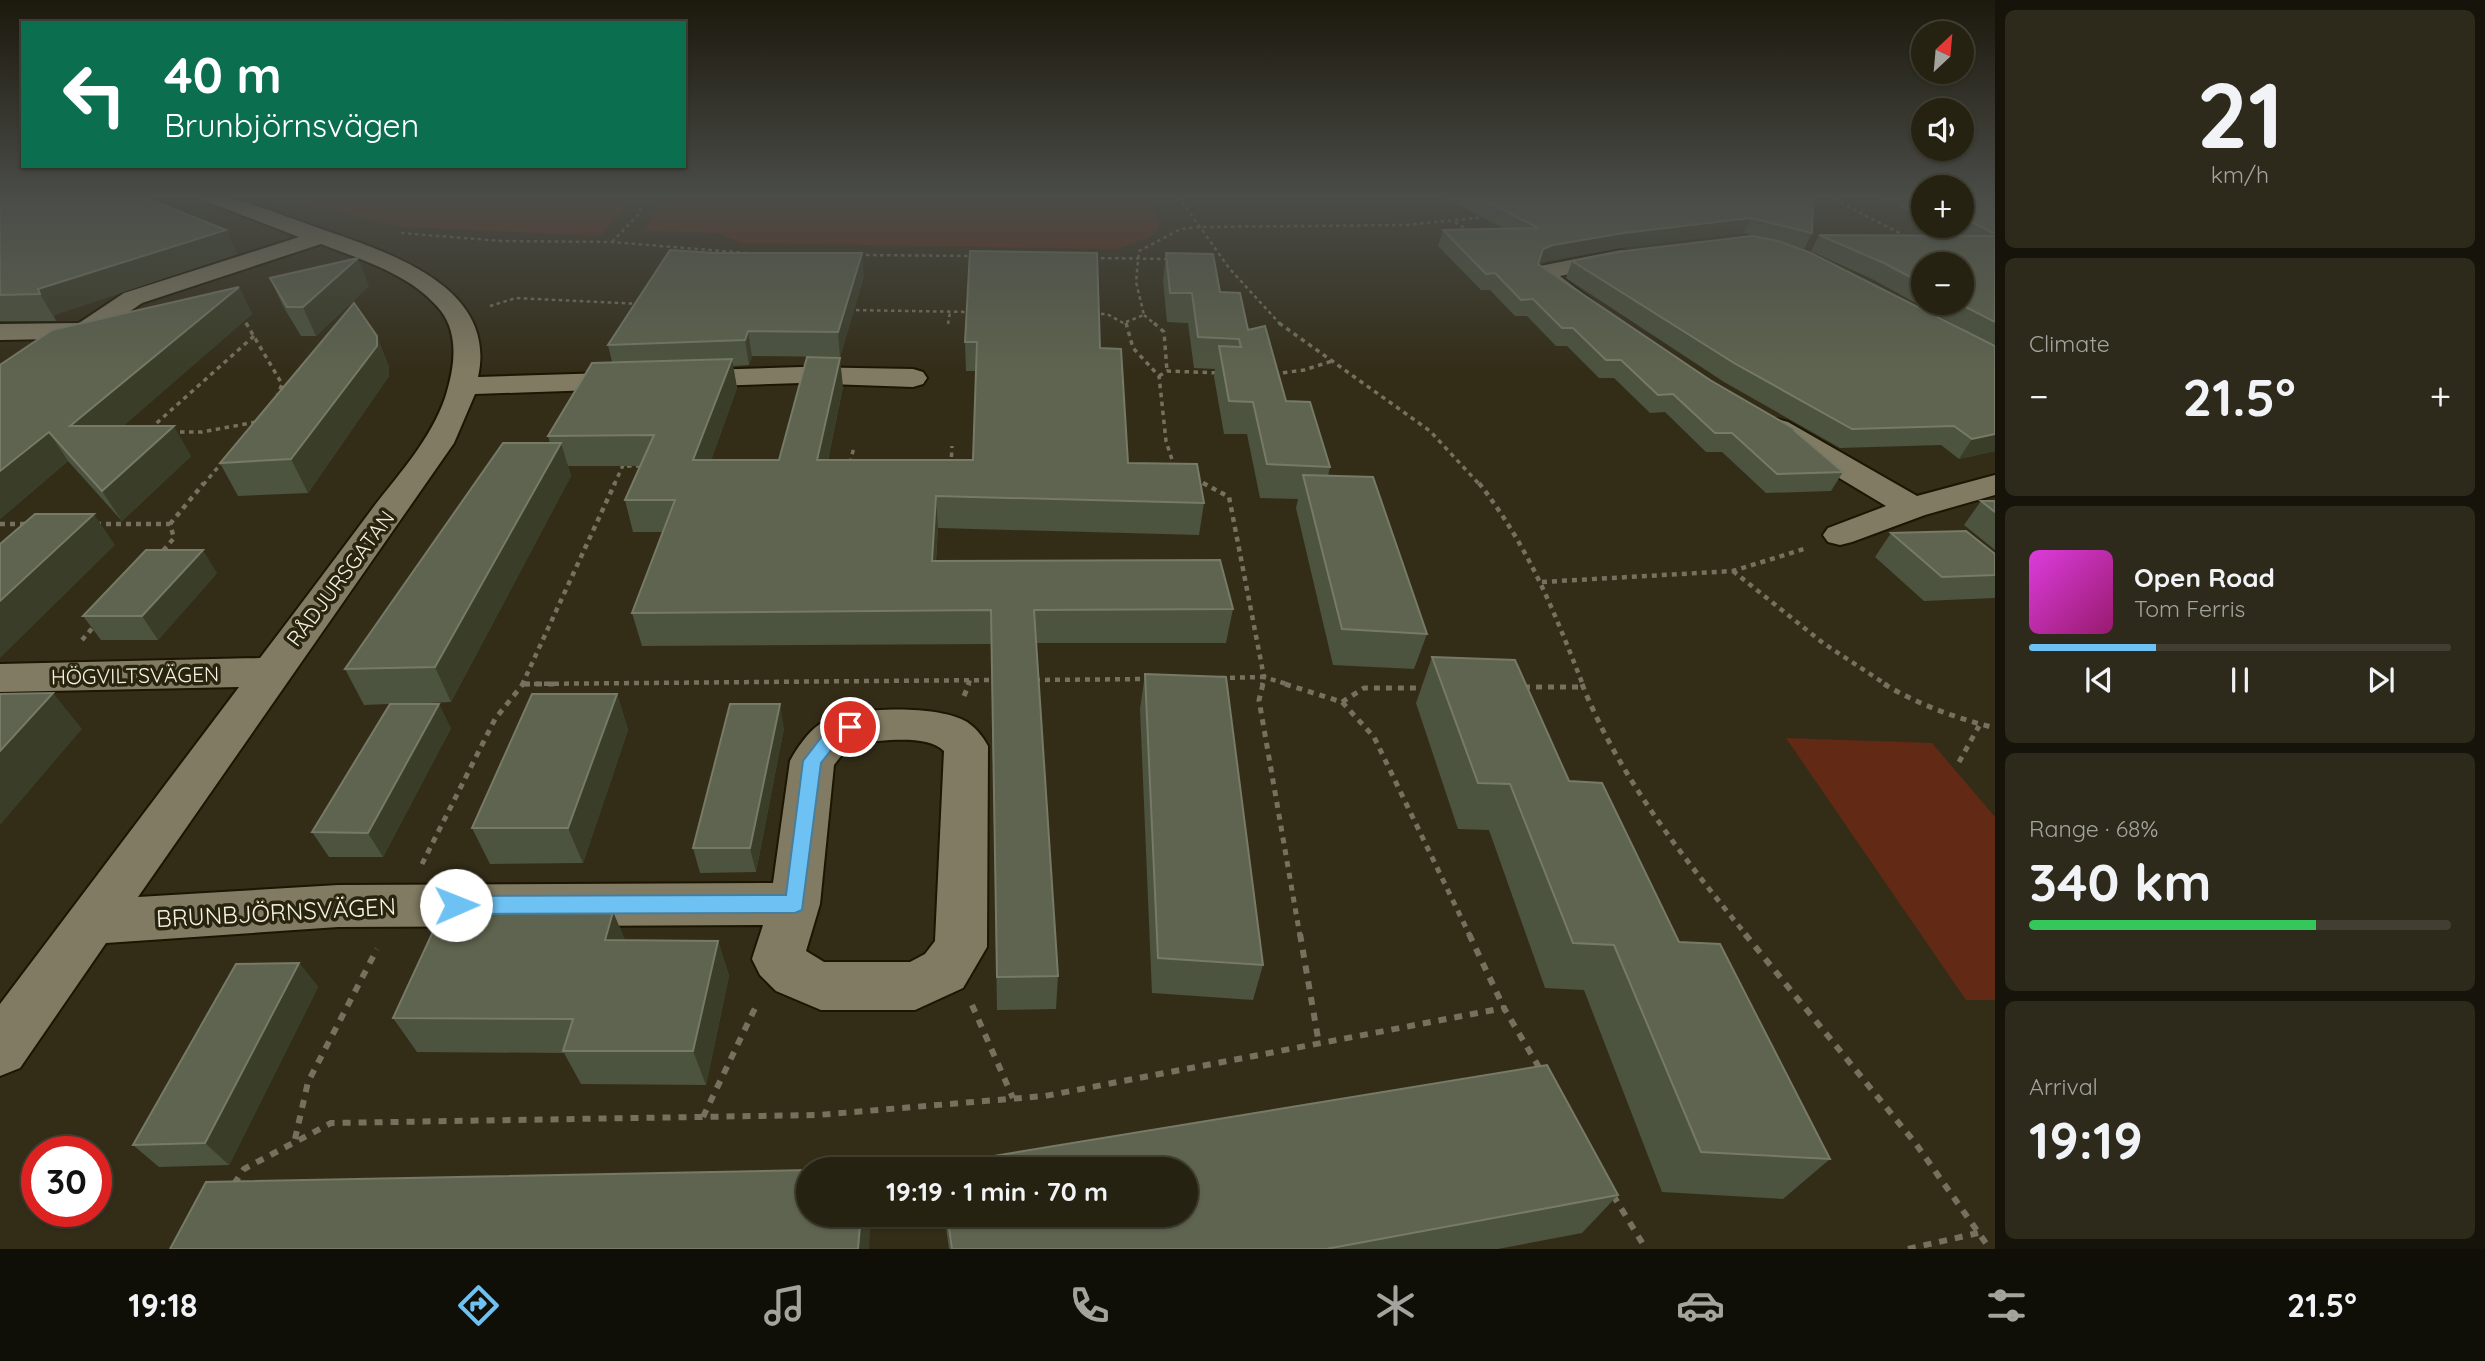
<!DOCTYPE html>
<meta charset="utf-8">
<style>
body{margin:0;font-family:Quicksand,sans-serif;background:#2e2a1b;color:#f1f3f6;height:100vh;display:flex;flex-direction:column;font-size:26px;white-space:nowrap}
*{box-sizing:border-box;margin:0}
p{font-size:23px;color:#a4a49f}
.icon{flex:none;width:38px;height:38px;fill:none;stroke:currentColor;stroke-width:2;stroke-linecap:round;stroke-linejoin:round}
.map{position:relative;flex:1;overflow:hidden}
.sheet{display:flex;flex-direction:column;gap:10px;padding:10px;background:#15130a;width:490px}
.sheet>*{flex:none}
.top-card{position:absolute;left:21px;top:21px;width:665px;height:147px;border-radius:0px;box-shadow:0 2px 5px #0004,0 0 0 2px #423f32;background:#0b6e4f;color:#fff;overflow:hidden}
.needle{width:46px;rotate:26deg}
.controls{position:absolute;left:1911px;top:21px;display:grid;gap:14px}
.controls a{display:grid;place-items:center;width:63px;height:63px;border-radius:50%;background:#262212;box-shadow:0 2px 5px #0004,0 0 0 2px #423f32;font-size:35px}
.speed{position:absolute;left:21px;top:1136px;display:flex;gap:14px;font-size:35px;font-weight:700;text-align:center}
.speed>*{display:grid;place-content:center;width:91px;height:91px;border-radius:50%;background:#262212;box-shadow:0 2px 5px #0004,0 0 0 2px #423f32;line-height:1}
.speed .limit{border:10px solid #d22;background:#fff;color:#111}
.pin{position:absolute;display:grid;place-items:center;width:60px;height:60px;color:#fff;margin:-30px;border:4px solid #fff;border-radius:50%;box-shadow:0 2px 7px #0007}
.me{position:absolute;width:77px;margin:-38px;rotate:89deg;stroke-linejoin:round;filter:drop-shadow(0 0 5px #0008)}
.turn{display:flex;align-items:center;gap:24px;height:147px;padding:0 28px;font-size:32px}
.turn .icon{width:91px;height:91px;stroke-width:2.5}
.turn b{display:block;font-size:49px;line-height:60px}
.big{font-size:52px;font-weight:700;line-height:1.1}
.sheet .tile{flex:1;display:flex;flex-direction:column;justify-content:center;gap:10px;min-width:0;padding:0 24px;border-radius:10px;background:#2e2a1b}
.sheet .dial{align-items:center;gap:0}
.dial b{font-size:91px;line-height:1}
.song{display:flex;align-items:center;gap:21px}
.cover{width:84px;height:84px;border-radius:10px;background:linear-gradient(135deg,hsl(300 70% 55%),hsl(320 70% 35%))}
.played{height:7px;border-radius:4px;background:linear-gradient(90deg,#6dc2f3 30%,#423f32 30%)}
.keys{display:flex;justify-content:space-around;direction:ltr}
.heat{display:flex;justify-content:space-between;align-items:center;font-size:38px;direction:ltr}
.charge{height:10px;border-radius:5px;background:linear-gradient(90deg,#34c759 68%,#423f32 0)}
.trip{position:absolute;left:796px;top:1157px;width:402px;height:70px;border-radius:35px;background:#262212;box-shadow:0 2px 5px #0004,0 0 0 2px #423f32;font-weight:700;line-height:70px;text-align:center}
.dock{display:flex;height:112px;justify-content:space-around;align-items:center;background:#0f0e07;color:#a4a49f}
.dock .icon{width:49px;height:49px}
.dock .active{color:#6dc2f3}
.dock b{font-size:32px;color:#f1f3f6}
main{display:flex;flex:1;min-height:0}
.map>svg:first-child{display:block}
</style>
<main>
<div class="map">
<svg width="1995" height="1249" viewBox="0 0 1995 1249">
<rect width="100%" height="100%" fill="#332d18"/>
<g fill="#622914">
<polygon points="277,196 636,196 601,236 401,227 289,202"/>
<polygon points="667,196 1149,196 1160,229 1148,238 1116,249 742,243 717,233 642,231"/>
<polygon points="1786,738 1932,743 1995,817 1995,1000 1966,1000"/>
</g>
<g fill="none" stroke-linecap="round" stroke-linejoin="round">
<g stroke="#1b1502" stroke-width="4">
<g id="minor">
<path d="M200 196C241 196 274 213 313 226 380 250 499 283 478 377L801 367 913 369 923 372 927 378 923 384 913 387 801 383 475 394 454 443 138 897 338 885 773 883 790 761C797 748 808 732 820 724 848 706 938 704 967 722 976 728 983 737 988 746L987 947 963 988 915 1010H821L776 991 760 975 752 959 763 925 338 927 106 943 20 1068 0 1076V1004L239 687 0 692V664L260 658C299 607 337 556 375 505 401 472 431 438 445 398 454 370 460 336 441 311 413 275 362 260 321 244L142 303 10 395 0 398V376L55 339 0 340V324L79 323 124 293 299 237 203 200ZM857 742C881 742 926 733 944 751L935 941 925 954 910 962H824L806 951 820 904 834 765 848 747Z"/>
<polygon points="1621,250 1629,252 1633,257 1629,262 1560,276 1595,303 1591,308 1573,308 1535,280 1540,266"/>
<polygon points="1777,419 1788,422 1917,496 1995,475 1995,495 1925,515 1852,542 1840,545 1828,542 1823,535 1828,528 1886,506 1766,434 1762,428 1766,422"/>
</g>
</g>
<g stroke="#76715f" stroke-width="2.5" stroke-dasharray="3.5 3.5" stroke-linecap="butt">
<polyline points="1178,196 1229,268 1281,325"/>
<polyline points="1828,196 1907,237"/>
<polyline points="1455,222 1471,232"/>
<polyline points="401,233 502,241 612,242 759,254"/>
<polyline points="612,242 638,215 646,196"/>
<polyline points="859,255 973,256"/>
<polyline points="1094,258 1169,259"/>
<polyline points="490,306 516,298 640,304"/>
<polyline points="849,310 970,312"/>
<polyline points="1094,314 1107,314 1127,325"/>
<polyline points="1144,315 1156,325"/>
<polyline points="242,317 247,325"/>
<polyline points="1126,322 1144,315 1136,282 1139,251 1181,229 1199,227 1406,225 1485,217"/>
<polyline points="948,324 950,312"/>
</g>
<g stroke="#76715f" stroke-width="3.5" stroke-dasharray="4.5 4.5" stroke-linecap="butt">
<polyline points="246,323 282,384 277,397"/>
<polyline points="1126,323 1133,348 1159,376 1166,441 1175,469"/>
<polyline points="1154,323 1164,332 1167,371"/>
<polyline points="1279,323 1430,431 1480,485"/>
<polyline points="1274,374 1304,370 1332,361"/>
<polyline points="1159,376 1167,371 1220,373"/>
<polyline points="150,429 254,336"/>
<polyline points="171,432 202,432 256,422"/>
<polyline points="850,463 854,447"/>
<polyline points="627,466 646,466"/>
<polyline points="951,466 952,446"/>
<polyline points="1195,479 1207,485"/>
<polyline points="203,485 224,460"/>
<polyline points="614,485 624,463"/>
</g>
<g stroke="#76715f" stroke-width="4.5" stroke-dasharray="5 5" stroke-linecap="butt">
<polyline points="1203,483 1229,497 1264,677 1290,685"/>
<path d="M1479 483C1530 549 1553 609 1583 685"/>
<polyline points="0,524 28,524"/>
<polyline points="96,524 170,524 174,538 162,552"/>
<polyline points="170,524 204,483"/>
<polyline points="1733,571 1823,643 1887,685"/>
<polyline points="1542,582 1733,571 1807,548"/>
<polyline points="82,640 95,625"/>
<polyline points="1220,678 1264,677 1262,685"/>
<polyline points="1035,680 1149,679"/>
<polyline points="524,684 995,680"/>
<polyline points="522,685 615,483"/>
<polyline points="968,685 970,680"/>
</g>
<g stroke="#76715f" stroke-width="5" stroke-dasharray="6 6" stroke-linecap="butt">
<polyline points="524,684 554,684"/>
<polyline points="1263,684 1259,700 1300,936"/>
<polyline points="1285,684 1342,702 1374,737 1470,936"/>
<path d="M1582 684C1620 779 1683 857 1747 936"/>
<path d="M1884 684C1919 705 1956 718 1995 728"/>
<polyline points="1524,687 1582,687"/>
<polyline points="964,696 969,684"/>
<polyline points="1342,702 1364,688 1424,688"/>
<polyline points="1959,762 1979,726"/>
<polyline points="422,864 495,719 523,684"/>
</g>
<g stroke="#76715f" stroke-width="6" stroke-dasharray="8 8" stroke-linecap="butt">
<polyline points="1300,934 1319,1044"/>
<polyline points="1469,934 1504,1008"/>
<polyline points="1745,934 1916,1144 1990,1249"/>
<polyline points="972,1005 1013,1098"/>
<polyline points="703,1117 757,1004"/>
<polyline points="295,1139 308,1082 377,949"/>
<polyline points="234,1184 244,1169 331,1123 818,1115 1045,1096 1504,1008 1540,1069"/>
<polyline points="1613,1195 1646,1249"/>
<polyline points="1908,1249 1978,1233"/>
</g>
<use href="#minor" fill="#817b63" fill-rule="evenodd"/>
</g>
<g fill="#4c533e" fill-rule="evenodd">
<polygon points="0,196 226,230 237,254 54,315 56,321 0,321"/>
<path d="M1441 196H1813L1812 233 1804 249 1792 246 1979 338 1874 280 1811 251 1819 235H1956L1937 226H1962V196H1995V451L1959 459 1941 445 1840 448 1724 382 1566 278 1572 261 1758 237 1744 233 1618 248 1547 261 1538 265 1710 380 1798 431 1797 433 1843 472 1831 491 1766 493 1722 452H1706L1665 412 1650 413 1614 378H1599L1567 346H1556L1527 316H1515L1490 290H1481L1438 246 1443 230 1505 229ZM1923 264 1962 303H1923Z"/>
<polygon points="1879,196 1923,196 1923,219"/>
<polygon points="1166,253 1220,292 1248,330 1286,401 1330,467 1328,476 1427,634 1414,669 1333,665 1296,508 1298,499 1260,498 1247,434 1224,434 1214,377 1215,369 1194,368 1188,323 1167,322 1163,281"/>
<polygon points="864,276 840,357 752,356 749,365 733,366 737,388 711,460 779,460 843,387 828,460 973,460 976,371 966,371 965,342 1100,348 1128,463 1204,503 1199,535 938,528 936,561 1233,609 1226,643 1036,643 1058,976 1056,1009 997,1010 991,644 642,646 632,613 663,532 633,532 625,500 640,466 568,466 571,476 451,702 407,704 451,728 383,857 329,857 312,832 389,704 364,705 345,669 550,443 548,436 612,362 608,345"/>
<polygon points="270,278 369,286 316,336 301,336 283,306"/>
<polygon points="239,287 252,314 123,426 191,456 122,521 68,461 0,519 0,365"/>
<polygon points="389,366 389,376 308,493 238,496 220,463"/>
<polygon points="1981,501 1995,501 1995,550 1964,525"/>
<polygon points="1891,533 1995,554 1995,598 1924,601 1875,557"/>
<polygon points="217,573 158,640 101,640 83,616"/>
<polygon points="1432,657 1569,781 1679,942 1830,1159 1783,1199 1662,1192 1584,990 1545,988 1489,830 1458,829 1416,703"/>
<polygon points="1145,674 1263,965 1253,1000 1152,993 1140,709"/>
<polygon points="617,694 628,730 583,863 490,864 472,828"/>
<polygon points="784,728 756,872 700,873 693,848"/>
<polygon points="613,912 625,940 718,941 729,976 706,1085 581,1084 564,1053 417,1052 393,1018"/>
<polygon points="299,963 318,987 229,1165 159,1167 133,1145"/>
<polygon points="1618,1195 1582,1233 1498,1249 949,1249 944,1214 1186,1214"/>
</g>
<g fill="#3a3d27">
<polygon points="1751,218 1744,233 1618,248 1547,261 1538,265 1543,249 1553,245 1624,233"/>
<polygon points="226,230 237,254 54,315 56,321 40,294 38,289"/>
<polygon points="862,253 864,276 840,357 838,332"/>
<polygon points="358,258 369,286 316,336 303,307"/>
<polygon points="239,287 252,314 89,456 70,426"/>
<polygon points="748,331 752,356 749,365 745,340"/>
<polygon points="377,336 389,366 389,376 308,493 291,459"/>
<polygon points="840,358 843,387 821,492 817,460"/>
<polygon points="732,359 737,388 700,492 693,460"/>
<polygon points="174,426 191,456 122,521 102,491"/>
<polygon points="49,432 68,461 0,519 0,471"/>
<polygon points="1995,434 1995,451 1959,459 1972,439"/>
<polygon points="561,443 571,476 451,702 435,667"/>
<polygon points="936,496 938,528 933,594 932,561"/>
<polygon points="94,514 115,545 0,658 0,601"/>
<polygon points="203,550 217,573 158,640 142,616"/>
<polygon points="53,693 82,729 0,825 0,751"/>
<polygon points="617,694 628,730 583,863 568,828"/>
<polygon points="439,704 451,728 383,857 368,833"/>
<polygon points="780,704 784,728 756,872 750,848"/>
<polygon points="613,912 628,947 605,940"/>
<polygon points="718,941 729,976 706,1085 693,1051"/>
<polygon points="299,963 318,987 229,1165 205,1143"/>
<polygon points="861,1214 871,1214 869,1249 858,1249"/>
</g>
<g fill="#5e644f" stroke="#767a67" stroke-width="2">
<polygon points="0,196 140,196 226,230 38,289 40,294 0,295"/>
<polygon points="1474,196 1813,196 1812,233 1751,218 1624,233 1553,245 1543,249 1538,264 1710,380 1798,431 1795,431 1843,472 1777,474 1732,433 1715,433 1673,394 1658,395 1621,360 1606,360 1573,328 1562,328 1533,299 1521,300 1495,273 1486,274 1443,230 1539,228"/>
<polygon points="1962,196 1995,196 1995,234 1962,217"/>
<polygon points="1819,235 1995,236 1995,322 1958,303 1962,303 1962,264 1923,264 1923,284 1884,263"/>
<polygon points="1752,236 1778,241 1811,253 1995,346 1995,434 1972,439 1954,426 1852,429 1734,363 1572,261 1625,251"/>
<polygon points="670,250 714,253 862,253 838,332 748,331 745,340 608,345"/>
<polygon points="970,251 1097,253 1100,348 1121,349 1128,463 1197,464 1204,503 936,496 932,561 1220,560 1233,609 1034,610 1058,976 997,977 991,610 632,613 675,500 625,500 654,435 548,436 592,363 732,359 693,460 779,460 807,357 840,358 817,460 973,460 977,342 965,342"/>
<polygon points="1166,253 1213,254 1220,292 1240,293 1248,330 1265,326 1286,401 1310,402 1330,467 1267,464 1253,402 1229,401 1219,346 1241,347 1239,339 1198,337 1192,293 1170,293"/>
<polygon points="358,258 303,307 287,307 270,278"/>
<polygon points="239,287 70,426 174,426 102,491 49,432 0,471 0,365 52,330"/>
<polygon points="354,303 377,336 377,346 291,459 220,463"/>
<polygon points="503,443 561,443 435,667 345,669"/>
<polygon points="1303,475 1373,477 1427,634 1342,629"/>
<polygon points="1981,501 1995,501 1995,512"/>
<polygon points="35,514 94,514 0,601 0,544"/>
<polygon points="1966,531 1995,554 1995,575 1942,577 1891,533"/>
<polygon points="146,550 203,550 142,616 83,616"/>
<polygon points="1432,657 1515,660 1569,781 1602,783 1679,942 1720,944 1830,1159 1701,1152 1614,945 1573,943 1510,784 1478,783"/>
<polygon points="1145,674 1226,677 1263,965 1158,958"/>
<polygon points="53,693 0,751 0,694"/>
<polygon points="532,694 617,694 568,828 472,828"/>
<polygon points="390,704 439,704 368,833 312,832"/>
<polygon points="730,704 780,704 750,848 693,848"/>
<polygon points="443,910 613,912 605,940 718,941 693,1051 563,1051 573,1019 393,1018"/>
<polygon points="299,963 205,1143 133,1145 236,964"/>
<polygon points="1547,1065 1618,1195 1326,1249 952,1249 947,1214 1186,1214 1186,1169 940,1169 939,1165"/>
<polygon points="808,1170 808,1214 861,1214 858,1249 170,1249 206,1182"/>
</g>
<linearGradient id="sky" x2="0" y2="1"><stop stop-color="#1c190d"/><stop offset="0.53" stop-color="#4a4c48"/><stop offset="1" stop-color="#4a4c48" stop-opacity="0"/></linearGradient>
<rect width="1995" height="371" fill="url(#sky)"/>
<polygon fill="#6dc2f3" stroke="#477e9e" stroke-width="2" points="850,721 856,723 859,727 839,740 821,763 802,910 795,913 456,914 449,911 446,905 449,899 456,896 786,895 803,761 826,731"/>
<g text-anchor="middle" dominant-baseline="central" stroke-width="7" stroke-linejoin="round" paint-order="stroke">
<g font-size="21" fill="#f5f2e4" stroke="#29240e">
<text transform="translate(340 578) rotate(-53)">RÅDJURSGATAN</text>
<text transform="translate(135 675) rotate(-1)">HÖGVILTSVÄGEN</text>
</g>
<g font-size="24" fill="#f5f2e4" stroke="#29240e">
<text transform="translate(276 912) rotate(-3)">BRUNBJÖRNSVÄGEN</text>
</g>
</g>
</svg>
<div class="controls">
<a><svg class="needle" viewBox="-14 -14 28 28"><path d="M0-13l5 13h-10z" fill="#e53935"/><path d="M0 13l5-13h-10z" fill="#a4a49f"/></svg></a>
<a><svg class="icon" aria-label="sound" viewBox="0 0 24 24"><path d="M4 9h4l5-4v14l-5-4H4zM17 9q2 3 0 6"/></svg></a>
<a>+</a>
<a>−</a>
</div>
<div class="speed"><div class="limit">30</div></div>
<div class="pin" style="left:850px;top:727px;background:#d93025"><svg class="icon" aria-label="arrive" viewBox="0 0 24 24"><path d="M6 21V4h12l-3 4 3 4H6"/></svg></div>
<svg class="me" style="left:456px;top:905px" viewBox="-20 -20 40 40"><circle r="19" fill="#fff"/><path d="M0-13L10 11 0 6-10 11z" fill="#6dc2f3"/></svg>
<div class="trip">19:19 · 1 min · 70 m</div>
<div class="top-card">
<div class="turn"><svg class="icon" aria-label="left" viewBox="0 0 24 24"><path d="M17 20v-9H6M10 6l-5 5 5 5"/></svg><div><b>40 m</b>Brunbjörnsvägen</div></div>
</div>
</div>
<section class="sheet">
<div class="tile dial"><b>21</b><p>km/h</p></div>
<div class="tile"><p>Climate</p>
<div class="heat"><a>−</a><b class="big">21.5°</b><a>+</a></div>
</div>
<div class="tile">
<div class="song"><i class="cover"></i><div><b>Open Road</b><p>Tom Ferris</p></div></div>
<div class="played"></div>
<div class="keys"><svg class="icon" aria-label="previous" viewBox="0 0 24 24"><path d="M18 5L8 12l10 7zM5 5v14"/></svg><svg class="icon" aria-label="pause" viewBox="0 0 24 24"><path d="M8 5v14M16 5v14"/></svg><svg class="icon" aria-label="next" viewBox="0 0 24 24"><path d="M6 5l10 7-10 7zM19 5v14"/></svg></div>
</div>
<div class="tile"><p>Range · 68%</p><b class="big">340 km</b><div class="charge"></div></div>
<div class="tile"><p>Arrival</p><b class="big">19:19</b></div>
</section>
</main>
<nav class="dock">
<b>19:18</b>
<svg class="icon active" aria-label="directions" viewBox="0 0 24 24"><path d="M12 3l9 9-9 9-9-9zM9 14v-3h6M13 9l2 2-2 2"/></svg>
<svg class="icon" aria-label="music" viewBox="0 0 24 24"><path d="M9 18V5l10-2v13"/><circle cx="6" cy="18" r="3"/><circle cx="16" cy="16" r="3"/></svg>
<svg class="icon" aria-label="phone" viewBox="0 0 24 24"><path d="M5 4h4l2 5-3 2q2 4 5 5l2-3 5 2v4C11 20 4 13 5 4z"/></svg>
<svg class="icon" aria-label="climate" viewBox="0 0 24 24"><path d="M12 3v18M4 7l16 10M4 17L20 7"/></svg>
<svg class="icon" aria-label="car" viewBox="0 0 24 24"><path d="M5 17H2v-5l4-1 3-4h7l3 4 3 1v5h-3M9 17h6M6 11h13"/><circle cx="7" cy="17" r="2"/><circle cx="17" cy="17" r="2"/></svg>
<svg class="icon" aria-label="filters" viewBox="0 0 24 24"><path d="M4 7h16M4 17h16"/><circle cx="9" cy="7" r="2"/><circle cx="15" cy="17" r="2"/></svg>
<b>21.5°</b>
</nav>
